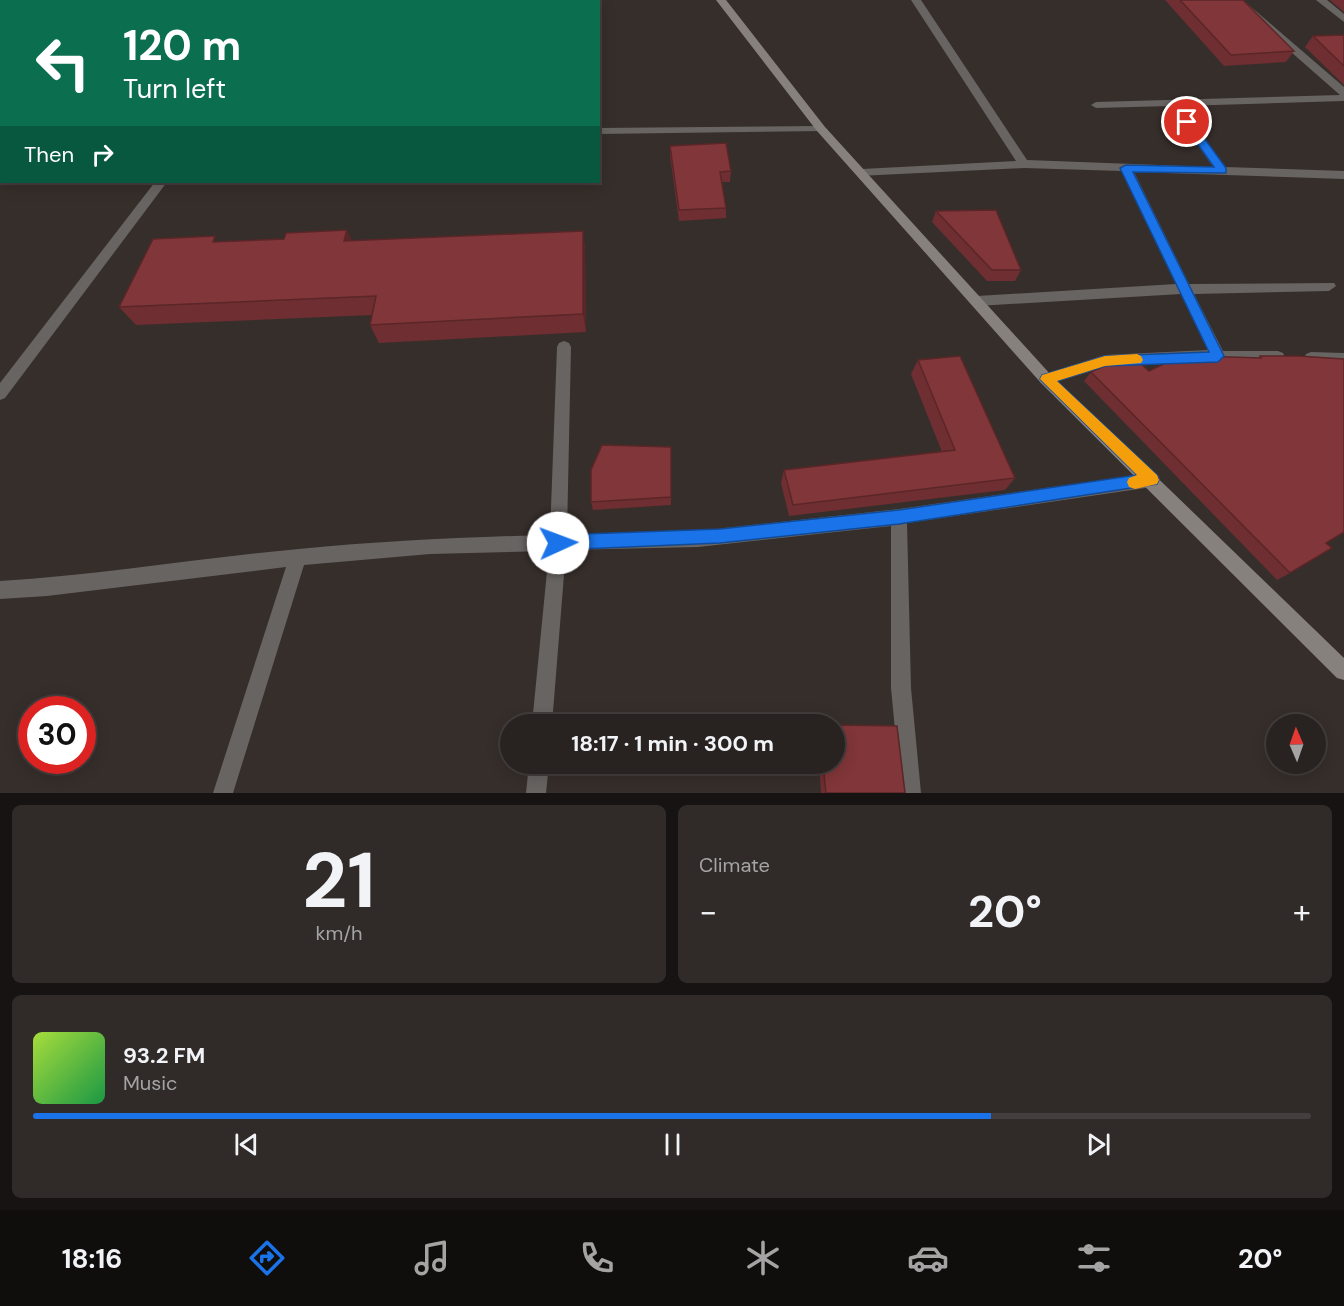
<!DOCTYPE html>
<meta charset="utf-8">
<style>
body{margin:0;font-family:"DM Sans",sans-serif;background:#302a29;color:#f1f3f6;height:100vh;display:flex;flex-direction:column;font-size:22px;white-space:nowrap}
*{box-sizing:border-box;margin:0}
p{font-size:20px;color:#a5a4a5}
.icon{flex:none;width:33px;height:33px;fill:none;stroke:currentColor;stroke-width:2;stroke-linecap:round;stroke-linejoin:round}
.map{position:relative;height:793px;overflow:hidden}
.side{display:flex;flex-direction:column;gap:12px;padding:12px;background:#161312;flex:1}
.side>*{flex:none}
.guide{position:absolute;left:0px;top:0px;width:600px;height:183px;box-shadow:0 3px 15px #0003,0 0 0 2px #443f3e;background:#0b6e4f;color:#fff;overflow:hidden}
.needle{width:39px;rotate:358deg}
.controls{position:absolute;left:1266px;top:714px;display:grid;gap:12px}
.controls a{display:grid;place-items:center;width:60px;height:60px;border-radius:50%;background:#282220;box-shadow:0 3px 15px #0003,0 0 0 2px #443f3e;font-size:30px}
.speed{position:absolute;left:18px;top:696px;display:flex;gap:12px;font-size:30px;font-weight:700;text-align:center}
.speed>*{display:grid;place-content:center;width:78px;height:78px;border-radius:50%;background:#282220;box-shadow:0 3px 15px #0003,0 0 0 2px #443f3e;line-height:1}
.speed .limit{border:9px solid #d22;background:#fff;color:#111}
.pin{position:absolute;display:grid;place-items:center;width:51px;height:51px;color:#fff;margin:-26px;border:3px solid #fff;border-radius:50%;box-shadow:0 2px 6px #0007}
.me{position:absolute;width:66px;margin:-33px;rotate:88deg;stroke-linejoin:round;filter:drop-shadow(0 0 4px #0008)}
.turn{display:flex;align-items:center;gap:21px;height:126px;padding:0 24px;font-size:27px}
.turn .icon{width:78px;height:78px;stroke-width:2.5}
.turn b{display:block;font-size:42px;line-height:51px}
.then{display:flex;align-items:center;height:57px;padding:0 24px;background:#0003;gap:12px;font-size:22px}
.big{font-size:45px;font-weight:700;line-height:1.1}
.side .card{flex:1;display:flex;flex-direction:column;justify-content:center;gap:9px;min-width:0;padding:0 21px;border-radius:9px;background:#302a29}
.side .dial{align-items:center;gap:0}
.dial b{font-size:78px;line-height:1}
.song{display:flex;align-items:center;gap:18px}
.cover{width:72px;height:72px;border-radius:9px;background:linear-gradient(135deg,hsl(80 70% 55%),hsl(140 70% 35%))}
.played{height:6px;border-radius:3px;background:linear-gradient(90deg,#1a73e8 75%,#443f3e 75%)}
.keys{display:flex;justify-content:space-around;direction:ltr}
.heat{display:flex;justify-content:space-between;align-items:center;font-size:33px;direction:ltr}
.side .tiles{flex:1;display:grid;gap:12px;grid-template-columns:1fr 1fr}
.card:last-child{grid-column:span 2}
.trip{position:absolute;left:500px;top:714px;width:345px;height:60px;border-radius:30px;background:#282220;box-shadow:0 3px 15px #0003,0 0 0 2px #443f3e;font-weight:700;line-height:60px;text-align:center}
.menu{display:flex;height:96px;justify-content:space-around;align-items:center;background:#100e0d;color:#a5a4a5}
.menu .icon{width:42px;height:42px}
.menu .current{color:#1a73e8}
.menu b{font-size:27px;color:#f1f3f6}
.map>svg:first-child{display:block}
</style>
<div class="map">
<svg width="1344" height="793" viewBox="0 0 1344 793">
<rect width="100%" height="100%" fill="#362e2b"/>
<g fill="none" stroke-linecap="round" stroke-linejoin="round">
<g fill="#686462" fill-rule="evenodd">
<polygon points="302,0 312,0 301,2"/>
<polygon points="911,0 921,0 1027,160 1213,167 1171,106 1096,108 1091,105 1096,102 1340,95 1232,0 1243,0 1344,87 1344,101 1182,106 1225,167 1344,171 1344,179 1134,172 1189,284 1334,283 1336,286 1329,291 1194,294 1223,351 1278,351 1283,353 1285,357 1283,361 1206,362 1105,367 1046,385 1041,383 1039,379 1041,375 1105,355 1208,350 1181,294 977,306 970,301 977,296 1176,284 1122,171 1024,168 858,176 856,173 862,169 1016,161"/>
<polygon points="1316,0 1327,0 1344,14 1344,22"/>
<polygon points="821,126 827,129 825,131 598,134 598,128"/>
<rect x="0" y="145" width="2" height="8"/>
<polygon points="155,182 167,182 5,398 0,400 0,383"/>
<path d="M564 341 569 343 571 347 567 534 698 531 899 509 1152 473 1158 475 1160 480 1158 485 1152 487 907 523 911 688 921 793H901L891 688V526L698 547 566 550 552 724H532L549 551 430 554 304 565 233 793H213L286 567 47 596 0 599V581C100 575 199 558 299 549 383 541 466 537 550 535L557 347 559 343Z"/>
<polygon points="1311,352 1344,353 1344,365 1306,362 1304,358 1306,354"/>
<polygon points="529,764 549,764 546,793 526,793"/>
</g>
<polygon fill="#87817e" fill-rule="evenodd" points="716,0 726,0 825,127 1051,375 1344,658 1344,680 1337,678 1041,383 817,131"/>
</g>
<g fill="#6f2e31">
<polygon points="1165,0 1243,0 1294,51 1286,62 1224,66"/>
<polygon points="1330,0 1344,0 1344,12"/>
<polygon points="1344,35 1344,85 1305,47 1313,36"/>
<polygon points="670,146 731,171 730,182 722,182 726,208 726,218 679,221 670,156"/>
<polygon points="936,211 1021,270 1015,281 987,281 932,222"/>
<polygon points="583,231 585,249 586,332 379,343 370,325 372,315 136,325 119,307 219,242 352,241"/>
<polygon points="1260,356 1326,543 1290,573 1277,580 1084,381 1091,372 1149,371 1258,358"/>
<polygon points="918,360 1015,478 1005,490 789,516 781,483 784,470 942,452 911,374"/>
<polygon points="671,447 671,505 593,510 591,502"/>
<polygon points="819,764 834,764 905,793 821,793"/>
</g>
<g fill="#5a2628">
<polygon points="347,230 356,249 344,241"/>
<polygon points="583,231 585,249 586,332 583,314"/>
</g>
<g fill="#813639" stroke="#5a2628" stroke-width="1.5">
<polygon points="1180,0 1243,0 1294,51 1231,55"/>
<polygon points="1344,35 1344,66 1313,36"/>
<polygon points="726,143 731,171 720,172 726,208 679,210 670,146"/>
<polygon points="996,210 1021,270 992,270 936,211"/>
<polygon points="347,230 344,241 583,231 583,314 370,325 376,296 119,307 153,239 215,236 213,242 284,239 286,233"/>
<polygon points="960,356 1015,478 793,505 784,470 955,450 918,360"/>
<polygon points="1180,356 1199,356 1261,358 1260,356 1298,356 1344,359 1344,532 1326,543 1332,548 1290,573 1091,372 1120,359 1136,359 1149,371"/>
<polygon points="602,445 671,447 671,497 591,502 591,470"/>
<polygon points="834,725 897,726 905,793 826,793 823,764 834,764"/>
</g>
<polygon fill="#1a73e8" stroke="#114b97" stroke-width="1.5" points="1183,120 1191,120 1226,168 1226,173 1133,172 1224,356 1218,362 1105,366 1057,381 1157,475 1159,480 1157,484 899,524 720,543 558,550 553,548 551,543 553,537 558,535 720,529 899,510 1137,475 1040,379 1042,375 1105,356 1209,352 1120,168 1126,165 1214,167 1182,122"/>
<polygon fill="#f59e0b" points="1137,354 1141,356 1143,360 1141,363 1105,366 1057,381 1157,475 1159,480 1157,484 1135,489 1129,487 1127,482 1129,478 1137,475 1040,379 1042,375 1105,356"/>
</svg>
<div class="controls">
<a><svg class="needle" viewBox="-14 -14 28 28"><path d="M0-13l5 13h-10z" fill="#e53935"/><path d="M0 13l5-13h-10z" fill="#a5a4a5"/></svg></a>
</div>
<div class="speed"><div class="limit">30</div></div>
<div class="pin" style="left:1187px;top:122px;background:#d93025"><svg class="icon" aria-label="arrive" viewBox="0 0 24 24"><path d="M6 21V4h12l-3 4 3 4H6"/></svg></div>
<svg class="me" style="left:558px;top:543px" viewBox="-20 -20 40 40"><circle r="19" fill="#fff"/><path d="M0-13L10 11 0 6-10 11z" fill="#1a73e8"/></svg>
<div class="trip">18:17 · 1 min · 300 m</div>
<div class="guide">
<div class="turn"><svg class="icon" aria-label="left" viewBox="0 0 24 24"><path d="M17 20v-9H6M10 6l-5 5 5 5"/></svg><div><b>120 m</b>Turn left</div></div>
<div class="then">Then<svg class="icon" aria-label="right" viewBox="0 0 24 24"><path d="M7 20v-9h11M14 6l5 5-5 5"/></svg></div>
</div>
</div>
<section class="side">
<div class="tiles">
<div class="card dial"><b>21</b><p>km/h</p></div>
<div class="card"><p>Climate</p>
<div class="heat"><a>−</a><b class="big">20°</b><a>+</a></div>
</div>
<div class="card">
<div class="song"><i class="cover"></i><div><b>93.2 FM</b><p>Music</p></div></div>
<div class="played"></div>
<div class="keys"><svg class="icon" aria-label="previous" viewBox="0 0 24 24"><path d="M18 5L8 12l10 7zM5 5v14"/></svg><svg class="icon" aria-label="pause" viewBox="0 0 24 24"><path d="M8 5v14M16 5v14"/></svg><svg class="icon" aria-label="next" viewBox="0 0 24 24"><path d="M6 5l10 7-10 7zM19 5v14"/></svg></div>
</div>
</div>
</section>
<nav class="menu">
<b>18:16</b>
<svg class="icon current" aria-label="directions" viewBox="0 0 24 24"><path d="M12 3l9 9-9 9-9-9zM9 14v-3h6M13 9l2 2-2 2"/></svg>
<svg class="icon" aria-label="music" viewBox="0 0 24 24"><path d="M9 18V5l10-2v13"/><circle cx="6" cy="18" r="3"/><circle cx="16" cy="16" r="3"/></svg>
<svg class="icon" aria-label="phone" viewBox="0 0 24 24"><path d="M5 4h4l2 5-3 2q2 4 5 5l2-3 5 2v4C11 20 4 13 5 4z"/></svg>
<svg class="icon" aria-label="climate" viewBox="0 0 24 24"><path d="M12 3v18M4 7l16 10M4 17L20 7"/></svg>
<svg class="icon" aria-label="car" viewBox="0 0 24 24"><path d="M5 17H2v-5l4-1 3-4h7l3 4 3 1v5h-3M9 17h6M6 11h13"/><circle cx="7" cy="17" r="2"/><circle cx="17" cy="17" r="2"/></svg>
<svg class="icon" aria-label="filters" viewBox="0 0 24 24"><path d="M4 7h16M4 17h16"/><circle cx="9" cy="7" r="2"/><circle cx="15" cy="17" r="2"/></svg>
<b>20°</b>
</nav>
